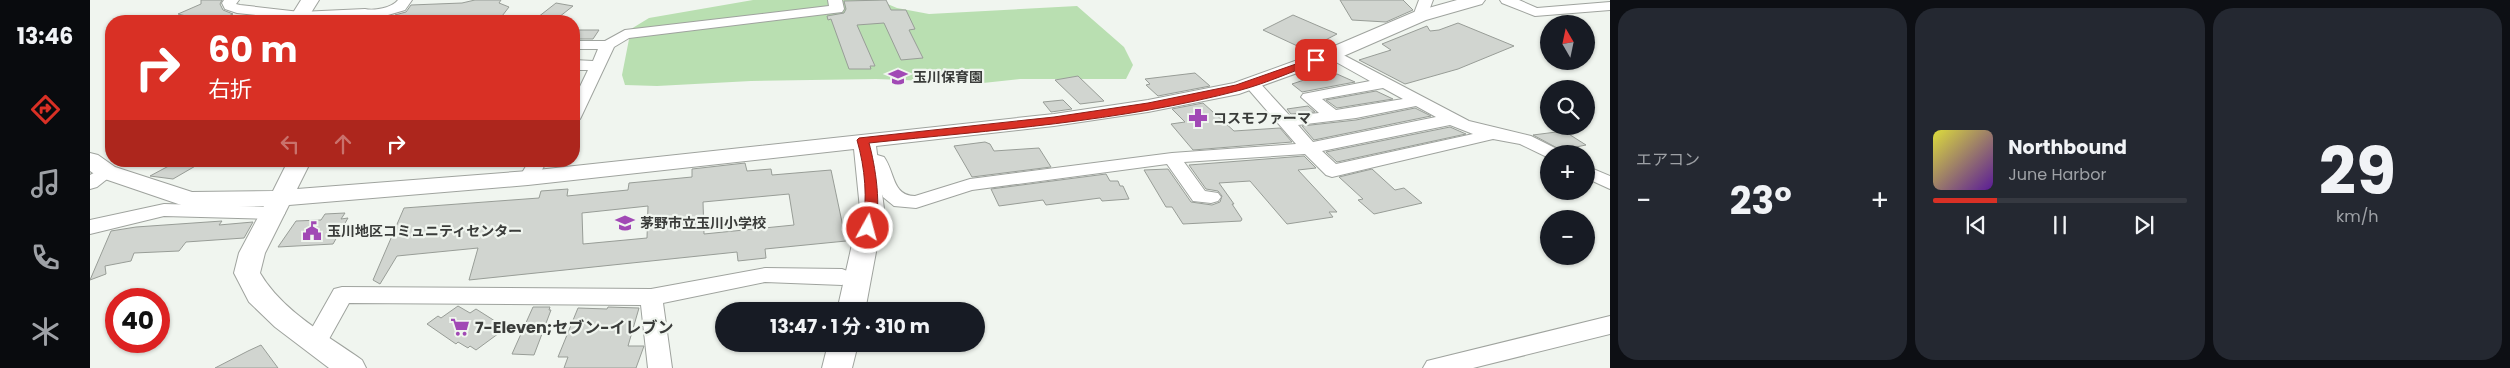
<!DOCTYPE html>
<html lang="ja">
<meta charset="utf-8">
<style>
body{margin:0;font-family:Poppins,"Noto Sans JP",sans-serif;background:#242831;color:#f1f3f6;height:100vh;display:flex;flex-direction:column;font-size:19px;white-space:nowrap}
*{box-sizing:border-box;margin:0}
p{font-size:16px;color:#9ea1a6}
.icon{flex:none;width:28px;height:28px;fill:none;stroke:currentColor;stroke-width:2;stroke-linecap:round;stroke-linejoin:round}
.map{position:relative;flex:1;overflow:hidden}
.sheet{display:flex;flex-direction:column;gap:8px;padding:8px;background:#0d0f14;width:900px}
.sheet>*{flex:none}
.hud{position:absolute;left:15px;top:15px;width:475px;height:152px;border-radius:20px;box-shadow:0 1px 4px #0004;background:#d93025;color:#fff;overflow:hidden}
.needle{width:32px;rotate:351deg}
.controls{position:absolute;left:1450px;top:15px;display:grid;gap:10px}
.controls a{display:grid;place-items:center;width:55px;height:55px;border-radius:50%;background:#171b24;box-shadow:0 1px 4px #0004;font-size:25px}
.speed{position:absolute;left:15px;top:288px;display:flex;gap:10px;font-size:25px;font-weight:700;text-align:center}
.speed>*{display:grid;place-content:center;width:65px;height:65px;border-radius:50%;background:#171b24;box-shadow:0 1px 4px #0004;line-height:1}
.speed .limit{border:8px solid #d22;background:#fff;color:#111}
.pin{position:absolute;display:grid;place-items:center;width:42px;height:42px;color:#fff;margin:-21px;border-radius:10px;box-shadow:0 2px 8px #0006}
.me{position:absolute;width:55px;margin:-28px;rotate:7deg;stroke-linejoin:round;filter:drop-shadow(0 0 4px #0008)}
.turn{display:flex;align-items:center;gap:18px;height:105px;padding:0 20px;font-size:22px}
.turn .icon{width:65px;height:65px;stroke-width:2.5}
.turn b{display:block;font-size:35px;line-height:42px}
.lanes{display:flex;align-items:center;height:48px;padding:0 20px;background:#0003;justify-content:center;gap:25px;direction:ltr}
.lanes .off{opacity:.35}
.big{font-size:38px;font-weight:700;line-height:1.1}
.sheet .tile{flex:1;display:flex;flex-direction:column;justify-content:center;gap:8px;min-width:0;padding:0 18px;border-radius:20px;background:#242831}
.sheet .dial{align-items:center;gap:0}
.dial b{font-size:65px;line-height:1}
.song{display:flex;align-items:center;gap:15px}
.cover{width:60px;height:60px;border-radius:8px;background:linear-gradient(135deg,hsl(60 70% 55%),hsl(270 70% 35%))}
.played{height:5px;border-radius:2px;background:linear-gradient(90deg,#d93025 25%,#363941 25%)}
.keys{display:flex;justify-content:space-around;direction:ltr}
.heat{display:flex;justify-content:space-between;align-items:center;font-size:28px;direction:ltr}
.sheet .tiles{flex:1;display:grid;gap:8px;grid-template-columns:repeat(3,1fr)}
.trip{position:absolute;left:625px;top:302px;width:270px;height:50px;border-radius:25px;background:#171b24;box-shadow:0 1px 4px #0004;font-weight:700;line-height:50px;text-align:center}
main{display:flex;flex:1;min-height:0}
.dock{display:flex;flex-direction:column;width:90px;justify-content:space-around;align-items:center;background:#090b0e;color:#9ea1a6}
.dock .icon{width:35px;height:35px}
.dock .on{color:#d93025}
.dock b{font-size:22px;color:#f1f3f6}
.map>svg:first-child{display:block}
</style>
<main>
<nav class="dock">
<b>13:46</b>
<svg class="icon on" aria-label="directions" viewBox="0 0 24 24"><path d="M12 3l9 9-9 9-9-9zM9 14v-3h6M13 9l2 2-2 2"/></svg>
<svg class="icon" aria-label="music" viewBox="0 0 24 24"><path d="M9 18V5l10-2v13"/><circle cx="6" cy="18" r="3"/><circle cx="16" cy="16" r="3"/></svg>
<svg class="icon" aria-label="phone" viewBox="0 0 24 24"><path d="M5 4h4l2 5-3 2q2 4 5 5l2-3 5 2v4C11 20 4 13 5 4z"/></svg>
<svg class="icon" aria-label="climate" viewBox="0 0 24 24"><path d="M12 3v18M4 7l16 10M4 17L20 7"/></svg>
</nav>
<div class="map">
<svg width="1520" height="368" viewBox="0 0 1520 368">
<rect width="100%" height="100%" fill="#f0f5ef"/>
<polygon fill="#b9dfb1" points="663,0 788,0 807,8 839,14 987,6 1034,47 1043,65 1036,79 930,79 893,83 786,79 661,81 567,86 535,85 532,75 541,29 559,18"/>
<g fill="#d1d5d0" stroke="#989d97" fill-rule="evenodd">
<polygon points="111,0 132,0 130,4 133,10 143,14 127,21 116,21 88,14 111,4"/>
<polygon points="385,0 411,0 409,3 419,7 409,20 403,21 313,21 311,17 305,15 316,12 321,5 372,3"/>
<polygon points="796,0 801,10 816,10 825,29 819,30 833,58 811,60 794,23 767,25 785,66 780,66 781,69 759,69 741,19 738,20 737,16 754,13 756,9 754,1"/>
<polygon points="1250,0 1313,0 1323,10 1296,22 1262,20"/>
<polygon points="466,3 483,6 464,21 443,21"/>
<polygon points="1203,15 1247,34 1216,50 1173,30"/>
<polygon points="1368,23 1424,46 1368,69 1315,84 1269,60 1301,50 1292,44 1337,26 1340,31 1349,30"/>
<polygon points="484,30 509,30 503,39 484,39"/>
<polygon points="1105,73 1120,86 1068,96 1056,85 1060,84 1055,79"/>
<polygon points="1247,74 1265,82 1212,92 1202,84 1217,79"/>
<polygon points="988,76 1014,101 990,104 965,80"/>
<polygon points="1286,91 1303,99 1247,108 1236,100"/>
<polygon points="973,100 982,109 961,112 953,102"/>
<polygon points="1113,103 1144,131 1190,128 1202,142 1103,150 1081,124 1095,122 1082,109"/>
<polygon points="1218,106 1225,112 1201,114 1197,109"/>
<polygon points="1325,108 1341,116 1224,140 1212,126 1266,120"/>
<polygon points="1360,127 1376,134 1247,162 1236,152"/>
<polygon points="1474,131 1496,145 1471,150 1443,135"/>
<polygon points="895,142 900,144 904,151 949,148 961,167 882,177 864,146"/>
<polygon points="1214,156 1226,168 1208,170 1247,212 1239,212 1243,217 1197,224 1160,181 1129,183 1144,204 1142,204 1152,219 1151,221 1093,224 1082,207 1076,207 1054,170 1078,169 1101,202 1122,205 1130,202 1132,196 1128,191 1116,189 1099,165"/>
<polygon points="88,161 114,161 83,179 60,176"/>
<path d="M655 163 657 171 681 169 682 175 741 170 756 241 675 249 676 258 648 261 647 252 379 280 388 248 307 256 290 284 283 280 314 208 449 198 451 191 478 189 477 196 538 190 539 183 602 177V169ZM699 194 704 225 614 234 613 202ZM558 206 557 238 493 244 492 213Z"/>
<polygon points="1282,169 1305,190 1314,188 1332,203 1284,214 1268,200 1273,199 1249,177"/>
<polygon points="1016,174 1020,181 1028,181 1030,186 1033,186 1039,199 1012,201 1010,198 956,205 953,200 909,206 901,189"/>
<polygon points="255,213 251,219 258,218 243,244 188,247 206,221 231,220 235,214"/>
<polygon points="132,221 129,225 163,222 154,238 96,242 89,251 44,253 41,261 15,266 16,274 0,280 21,231 46,227"/>
<polygon points="368,306 380,313 386,309 416,328 386,350 380,346 378,348 368,342 366,344 337,324 348,316 351,318"/>
<polygon points="443,307 460,307 459,310 461,310 444,355 422,354"/>
<polygon points="518,307 549,308 538,346 554,346 546,368 474,368 478,357 468,357 488,308 517,309"/>
<polygon points="171,345 188,368 125,368 158,351"/>
</g>
<g fill="none" stroke-linecap="round" stroke-linejoin="round">
<g stroke="#9fa39e" stroke-width="2">
<g id="minor">
<path d="M134 0H149L146 4 150 5 210 12 275 9C284 11 302 8 308 0H322L315 10 298 15 309 18 311 21H289L275 17 210 20 147 13 135 9 132 3Z"/>
<polygon points="738,0 752,0 754,9 752,12 539,38 524,47 492,115 490,119 484,120 484,99 498,70 484,70 484,60 503,61 508,49 484,49 484,41 515,41 535,30 739,6"/>
<polygon points="1329,0 1343,0 1337,16 1330,20 1323,16"/>
<polygon points="1410,0 1429,0 1447,8 1520,2 1520,10 1445,16 1412,3"/>
<path d="M1242 49 1379 121 1441 136 1469 150 1472 154H1459V158L1430 144 1403 139 1242 177 1236 175 1215 154 1094 162 1115 191 1128 193 1131 197 1128 201 1121 203 1103 201 1077 164 882 190 826 208 804 206 793 197 780 164 771 161 768 157 771 153 777 152 794 157C805 172 802 196 825 196L880 179 1082 153 1206 144 1153 83 1155 80H1167L1200 116 1229 113 1211 97 1213 94 1280 81 1237 57 1234 54ZM1293 88 1313 99 1246 110 1232 99ZM1326 106 1346 117 1223 142 1208 125 1266 118ZM1360 125 1383 134 1246 164 1232 151Z"/>
<polygon points="439,161 457,161 445,182 431,182 429,178"/>
<polygon points="17,166 24,168 26,172 7,187 0,189 0,175"/>
<polygon points="1496,166 1520,176 1520,189 1496,178"/>
<polygon points="74,204 185,207 192,209 195,213 192,217 185,219 74,216 0,234 0,220"/>
<polygon points="675,268 752,269 760,272 763,277 760,282 752,285 675,282 573,303 582,368 558,368 551,305 259,303 234,348 226,351 218,348 214,342 244,289 252,287 561,289"/>
<polygon points="1520,316 1520,334 1383,368 1333,368 1337,361 1345,359"/>
</g>
</g>
<g stroke="#9fa39e" stroke-width="2">
<g id="tertiary">
<polygon points="211,0 229,0 219,16 219,21 201,21 201,16"/>
<path d="M1367 0H1395L1392 4 1336 20 1249 58 1149 94 1058 112 964 126 786 146 794 209 775 311H747L770 209 764 149 438 185 199 205 175 253 170 273C192 311 237 335 272 360L276 368H239L185 327 159 302 144 273 149 253 174 206 100 208 9 177 0 171V153L8 155 25 167 102 192 183 191 198 161H221L207 189 438 171 964 114 1058 100 1144 83 1235 50 1324 12Z"/>
<polygon points="738,344 768,344 762,368 732,368"/>
</g>
</g>
<use href="#minor" fill="#fff" fill-rule="evenodd"/>
<use href="#tertiary" fill="#fff" fill-rule="evenodd"/>
</g>
<path fill="#d93025" stroke="#8d1f18" d="M1226 57 1229 58V62C1203 71 1177 83 1151 90 1030 122 902 130 779 143 785 164 793 211 783 231H774L772 228C778 199 775 168 767 140L769 138 964 117 1058 103 1146 85Z"/>
<defs>
<g id="school-bare" transform="scale(1.5)"><path d="M0-5L7-2L0 1L-7-2ZM-4 1L0 2.5L4 1V4Q0 6-4 4Z" fill="#a149b5" stroke="#f0f5ef" stroke-width="2.5" paint-order="stroke"/></g>
<g id="pharmacy-bare" transform="scale(1.5)"><path d="M-2-6h4v4h4v4h-4v4h-4v-4h-4v-4h4Z" fill="#a149b5" stroke="#f0f5ef" stroke-width="2.5" paint-order="stroke"/></g>
<g id="civic-bare" transform="scale(1.5)"><path d="M-.6-6.5H3V-4.5H.6V-3L4-1V1h2V6H-6V1h2V-1L-.6-3ZM-1.2 2.5V6h2.4V2.5Z" fill="#a149b5" stroke="#f0f5ef" stroke-width="2.5" paint-order="stroke"/></g>
<g id="supermarket-bare" transform="scale(1.5)"><path d="M-6-5.5h2.5l.6 2H6L4.5 2H-2.5L-4.4-4H-6ZM-1.5 3.2a1.3 1.3 0 1 0 .1 0ZM3 3.2a1.3 1.3 0 1 0 .1 0Z" fill="#a149b5" stroke="#f0f5ef" stroke-width="2.5" paint-order="stroke"/></g>
</defs>
<g fill-rule="evenodd">
<use href="#school-bare" x="808" y="77"/>
<use href="#pharmacy-bare" x="1108" y="118"/>
<use href="#school-bare" x="535" y="223"/>
<use href="#civic-bare" x="222" y="231"/>
<use href="#supermarket-bare" x="370" y="327"/>
</g>
<g text-anchor="middle" dominant-baseline="central" stroke-width="4.5" stroke-linejoin="round" paint-order="stroke">
<g font-size="14" font-weight="bold" fill="#3a3c3a" stroke="#f0f5ef" text-anchor="start">
<text x="823" y="77">玉川保育園</text>
<text x="1123" y="118">コスモファーマ</text>
<text x="550" y="223">茅野市立玉川小学校</text>
<text x="237" y="231">玉川地区コミュニティセンター</text>
</g>
<g font-size="16" font-weight="bold" fill="#3a3c3a" stroke="#f0f5ef" text-anchor="start">
<text x="385" y="327">7-Eleven;セブン-イレブン</text>
</g>
</g>
</svg>
<div class="controls">
<a><svg class="needle" viewBox="-14 -14 28 28"><path d="M0-13l5 13h-10z" fill="#e53935"/><path d="M0 13l5-13h-10z" fill="#9ea1a6"/></svg></a>
<a><svg class="icon" aria-label="search" viewBox="0 0 24 24"><circle cx="10" cy="10" r="6"/><path d="M15 15l6 6"/></svg></a>
<a>+</a>
<a>−</a>
</div>
<div class="speed"><div class="limit">40</div></div>
<div class="pin" style="left:1226px;top:60px;background:#d93025"><svg class="icon" aria-label="arrive" viewBox="0 0 24 24"><path d="M6 21V4h12l-3 4 3 4H6"/></svg></div>
<svg class="me" style="left:778px;top:228px" viewBox="-20 -20 40 40"><circle r="17" fill="#d93025" stroke="#fff" stroke-width="3"/><path d="M0-11L8 9 0 5-8 9z" fill="#fff"/></svg>
<div class="trip">13:47 · 1 分 · 310 m</div>
<div class="hud">
<div class="turn"><svg class="icon" aria-label="right" viewBox="0 0 24 24"><path d="M7 20v-9h11M14 6l5 5-5 5"/></svg><div><b>60 m</b>右折</div></div>
<div class="lanes"><svg class="icon off" aria-label="left" viewBox="0 0 24 24"><path d="M17 20v-9H6M10 6l-5 5 5 5"/></svg><svg class="icon off" aria-label="ahead" viewBox="0 0 24 24"><path d="M12 20V5M6 11l6-6 6 6"/></svg><svg class="icon" aria-label="right" viewBox="0 0 24 24"><path d="M7 20v-9h11M14 6l5 5-5 5"/></svg></div>
</div>
</div>
<section class="sheet">
<div class="tiles">
<div class="tile"><p>エアコン</p>
<div class="heat"><a>−</a><b class="big">23°</b><a>+</a></div>
</div>
<div class="tile">
<div class="song"><i class="cover"></i><div><b>Northbound</b><p>June Harbor</p></div></div>
<div class="played"></div>
<div class="keys"><svg class="icon" aria-label="previous" viewBox="0 0 24 24"><path d="M18 5L8 12l10 7zM5 5v14"/></svg><svg class="icon" aria-label="pause" viewBox="0 0 24 24"><path d="M8 5v14M16 5v14"/></svg><svg class="icon" aria-label="next" viewBox="0 0 24 24"><path d="M6 5l10 7-10 7zM19 5v14"/></svg></div>
</div>
<div class="tile dial"><b>29</b><p>km/h</p></div>
</div>
</section>
</main>
